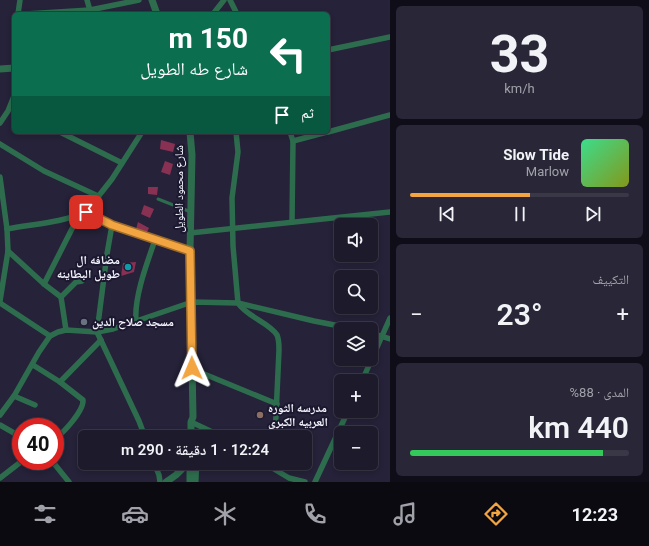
<!DOCTYPE html>
<html lang="ar">
<meta charset="utf-8">
<style>
body{margin:0;font-family:Roboto,"Noto Naskh Arabic",sans-serif;background:#292737;color:#f1f3f6;direction:rtl;height:100vh;display:flex;flex-direction:column;font-size:15px;white-space:nowrap}
*{box-sizing:border-box;margin:0}
p{font-size:13px;color:#a0a1a9}
.icon{flex:none;width:22px;height:22px;fill:none;stroke:currentColor;stroke-width:2;stroke-linecap:round;stroke-linejoin:round}
.map{position:relative;flex:1;overflow:hidden;direction:ltr}
.drawer{display:flex;flex-direction:column;gap:6px;padding:6px;background:#0f0e18;width:259px}
.drawer>*{flex:none}
.hud{position:absolute;left:12px;top:12px;width:318px;height:122px;border-radius:6px;box-shadow:0 2px 6px #0003,0 0 0 1px #3a3847;direction:rtl;background:#0b6e4f;color:#fff;overflow:hidden}
.controls{position:absolute;left:334px;top:218px;display:grid;gap:8px}
.controls a{display:grid;place-items:center;width:44px;height:44px;border-radius:6px;background:#1c1a2b;box-shadow:0 2px 6px #0003,0 0 0 1px #3a3847;font-size:20px}
.speed{position:absolute;left:12px;top:418px;display:flex;gap:8px;font-size:20px;font-weight:700;text-align:center}
.speed>*{display:grid;place-content:center;width:52px;height:52px;border-radius:50%;background:#1c1a2b;box-shadow:0 2px 6px #0003,0 0 0 1px #3a3847;line-height:1}
.speed .limit{border:6px solid #d22;background:#fff;color:#111}
.pin{position:absolute;display:grid;place-items:center;width:34px;height:34px;color:#fff;margin:-17px;border-radius:8px;box-shadow:0 2px 6px #0006}
.me{position:absolute;width:44px;margin:-22px;rotate:359deg;stroke-linejoin:round;filter:drop-shadow(0 0 3px #0008)}
.turn{display:flex;align-items:center;gap:14px;height:84px;padding:0 16px;font-size:18px}
.turn .icon{width:52px;height:52px;stroke-width:2.5}
.turn b{display:block;font-size:28px;line-height:34px}
.then{display:flex;align-items:center;height:38px;padding:0 16px;background:#0003;gap:8px;font-size:15px}
.big{font-size:30px;font-weight:600;line-height:1.1}
.drawer .widget{flex:1;display:flex;flex-direction:column;justify-content:center;gap:6px;min-width:0;padding:0 14px;border-radius:6px;background:#292737}
.drawer .dial{align-items:center;gap:0}
.dial b{font-size:52px;line-height:1}
.song{display:flex;align-items:center;gap:12px}
.cover{width:48px;height:48px;border-radius:6px;background:linear-gradient(135deg,hsl(150 70% 55%),hsl(70 70% 35%))}
.played{height:4px;border-radius:2px;background:linear-gradient(90deg,#f2a541 55%,#3a3847 55%)}
.keys{display:flex;justify-content:space-around;direction:ltr}
.heat{display:flex;justify-content:space-between;align-items:center;font-size:22px;direction:ltr}
.charge{height:6px;border-radius:3px;background:linear-gradient(90deg,#34c759 88%,#3a3847 0)}
.trip{position:absolute;left:78px;top:430px;width:234px;height:40px;border-radius:6px;background:#1c1a2b;box-shadow:0 2px 6px #0003,0 0 0 1px #3a3847;font-weight:600;line-height:40px;text-align:center;direction:rtl}
.tab-bar{display:flex;height:64px;justify-content:space-around;align-items:center;background:#0b0a11;color:#a0a1a9}
.tab-bar .icon{width:28px;height:28px}
.tab-bar .on{color:#f2a541}
.tab-bar b{font-size:18px;color:#f1f3f6}
main{display:flex;flex:1;min-height:0}
.map>svg:first-child{display:block}
</style>
<main>
<section class="drawer">
<div class="widget dial"><b>33</b><p>km/h</p></div>
<div class="widget">
<div class="song"><i class="cover"></i><div><b>Slow Tide</b><p>Marlow</p></div></div>
<div class="played"></div>
<div class="keys"><svg class="icon" aria-label="previous" viewBox="0 0 24 24"><path d="M18 5L8 12l10 7zM5 5v14"/></svg><svg class="icon" aria-label="pause" viewBox="0 0 24 24"><path d="M8 5v14M16 5v14"/></svg><svg class="icon" aria-label="next" viewBox="0 0 24 24"><path d="M6 5l10 7-10 7zM19 5v14"/></svg></div>
</div>
<div class="widget"><p>التكييف</p>
<div class="heat"><a>−</a><b class="big">23°</b><a>+</a></div>
</div>
<div class="widget"><p>المدى · 88%</p><b class="big">440 km</b><div class="charge"></div></div>
</section>
<div class="map">
<svg width="390" height="482" viewBox="0 0 390 482">
<rect width="100%" height="100%" fill="#252239"/>
<g fill="#893152">
<polygon points="161,140 175,144 173,152 160,149"/>
<polygon points="165,161 173,164 170,175 161,172"/>
<polygon points="148,187 158,187 157,195 148,194"/>
<polygon points="144,205 154,209 150,218 141,214"/>
<polygon points="138,222 149,228 147,232 136,229"/>
<polygon points="136,262 134,272 121,276 123,263"/>
</g>
<g fill="none" stroke-linecap="round" stroke-linejoin="round">
<polyline stroke="#2d6d4e" stroke-width="3" points="158,199 191,212"/>
<g stroke="#2d6d4e" stroke-width="5.5">
<polyline points="87,0 91,14"/>
<polyline points="230,0 237,14"/>
<polyline points="18,14 20,0"/>
<polyline points="25,14 90,10 139,0"/>
<polyline points="213,14 224,0"/>
<polyline points="328,50 390,37"/>
<polyline points="0,123 8,111 14,96"/>
<polyline points="60,132 122,163"/>
<path d="M236 132 238 152 232 198 233 246 238 303C247 317 270 323 277 335 279 339 279 345 279 350L275 437"/>
<polyline points="290,132 293,141 292,222"/>
<polyline points="328,132 390,115"/>
<polyline points="293,141 327,132"/>
<polyline points="0,144 44,171 98,196"/>
<polyline points="0,177 7,229 8,251 0,301"/>
<polyline points="86,212 112,179 142,132"/>
<polyline points="112,225 107,254 97,332 139,421 145,437"/>
<path d="M7 229C33 224 61 223 86 212L112 225 190 251"/>
<polyline points="190,233 390,212"/>
<polyline points="8,251 44,284 61,297 66,330"/>
<polyline points="44,284 79,215"/>
<polyline points="61,297 76,282 82,281"/>
<polyline points="0,303 50,336"/>
<path d="M136 321C134 297 147 263 155 240"/>
<polyline points="371,333 390,339"/>
<path d="M33 365 60 382 83 400C84 410 64 433 55 438"/>
<polyline points="192,369 277,404"/>
<polyline points="362,381 390,318"/>
<polyline points="60,382 101,340"/>
<polyline points="14,396 35,405"/>
<polyline points="0,415 14,396 39,352 50,336 58,332 66,330 97,332 113,329 192,302 238,303 314,321 355,329"/>
<polyline points="191,422 223,437"/>
<polyline points="0,425 21,437"/>
<polyline points="52,461 69,482"/>
<polyline points="154,463 159,475 160,482"/>
<polyline points="264,463 289,478 305,482"/>
<polyline points="0,478 22,461"/>
<polyline points="315,482 348,411"/>
</g>
<g stroke="#2d6d4e" stroke-width="7">
<polyline points="152,0 157,14"/>
<polyline points="0,69 14,68"/>
<polyline points="190,132 192,155 190,251 193,417 191,422 191,437"/>
<polyline points="166,482 176,475 188,463"/>
<polyline points="190,482 190,463"/>
<polyline points="195,482 196,463"/>
</g>
</g>
<g fill="none" stroke-linecap="round" stroke-linejoin="round">
<g stroke="#9d6b2a" stroke-width="10">
<polyline id="route" points="86,212 112,225 190,251 192,368"/>
</g>
<use href="#route" stroke="#f2a541" stroke-width="7"/>
</g>
<circle fill="#0f9aa8" stroke="#1b182f" stroke-width="1.5" cx="128" cy="267" r="4"/>
<circle fill="#6b7280" stroke="#1b182f" stroke-width="1.5" cx="84" cy="322" r="4"/>
<circle fill="#8d6e63" stroke="#1b182f" stroke-width="1.5" cx="260" cy="415" r="4"/>
<g text-anchor="middle" dominant-baseline="central" stroke-width="4" stroke-linejoin="round" paint-order="stroke">
<g font-size="12" fill="#f4f4fe" stroke="#1b182f">
<text transform="translate(179 189) rotate(-90)">شارع محمود الطويل</text>
</g>
<g font-size="12" font-weight="bold" fill="#f4f4fe" stroke="#1b182f" text-anchor="start">
<text x="120" y="260" text-anchor="end">مضافه ال<tspan x="120" dy="14">طويل البطاينه</tspan></text>
<text x="92" y="322">مسجد صلاح الدين</text>
<text x="268" y="408">مدرسه الثوره<tspan x="268" dy="14">العربيه الكبرى</tspan></text>
</g>
</g>
</svg>
<div class="controls">
<a><svg class="icon" aria-label="sound" viewBox="0 0 24 24"><path d="M4 9h4l5-4v14l-5-4H4zM17 9q2 3 0 6"/></svg></a>
<a><svg class="icon" aria-label="search" viewBox="0 0 24 24"><circle cx="10" cy="10" r="6"/><path d="M15 15l6 6"/></svg></a>
<a><svg class="icon" aria-label="layers" viewBox="0 0 24 24"><path d="M12 4l9 5-9 5-9-5zM3 14l9 5 9-5"/></svg></a>
<a>+</a>
<a>−</a>
</div>
<div class="speed"><div class="limit">40</div></div>
<div class="pin" style="left:86px;top:212px;background:#d93025"><svg class="icon" aria-label="arrive" viewBox="0 0 24 24"><path d="M6 21V4h12l-3 4 3 4H6"/></svg></div>
<svg class="me" style="left:192px;top:368px" viewBox="-20 -20 40 40"><path d="M0-17L14 15 0 8-14 15z" fill="#f2a541" stroke="#fff" stroke-width="4"/></svg>
<div class="trip">12:24 · 1 دقيقة · 290 m</div>
<div class="hud">
<div class="turn"><svg class="icon" aria-label="left" viewBox="0 0 24 24"><path d="M17 20v-9H6M10 6l-5 5 5 5"/></svg><div><b>150 m</b>شارع طه الطويل</div></div>
<div class="then">ثم<svg class="icon" aria-label="arrive" viewBox="0 0 24 24"><path d="M6 21V4h12l-3 4 3 4H6"/></svg></div>
</div>
</div>
</main>
<nav class="tab-bar">
<b>12:23</b>
<svg class="icon on" aria-label="directions" viewBox="0 0 24 24"><path d="M12 3l9 9-9 9-9-9zM9 14v-3h6M13 9l2 2-2 2"/></svg>
<svg class="icon" aria-label="music" viewBox="0 0 24 24"><path d="M9 18V5l10-2v13"/><circle cx="6" cy="18" r="3"/><circle cx="16" cy="16" r="3"/></svg>
<svg class="icon" aria-label="phone" viewBox="0 0 24 24"><path d="M5 4h4l2 5-3 2q2 4 5 5l2-3 5 2v4C11 20 4 13 5 4z"/></svg>
<svg class="icon" aria-label="climate" viewBox="0 0 24 24"><path d="M12 3v18M4 7l16 10M4 17L20 7"/></svg>
<svg class="icon" aria-label="car" viewBox="0 0 24 24"><path d="M5 17H2v-5l4-1 3-4h7l3 4 3 1v5h-3M9 17h6M6 11h13"/><circle cx="7" cy="17" r="2"/><circle cx="17" cy="17" r="2"/></svg>
<svg class="icon" aria-label="filters" viewBox="0 0 24 24"><path d="M4 7h16M4 17h16"/><circle cx="9" cy="7" r="2"/><circle cx="15" cy="17" r="2"/></svg>
</nav>
